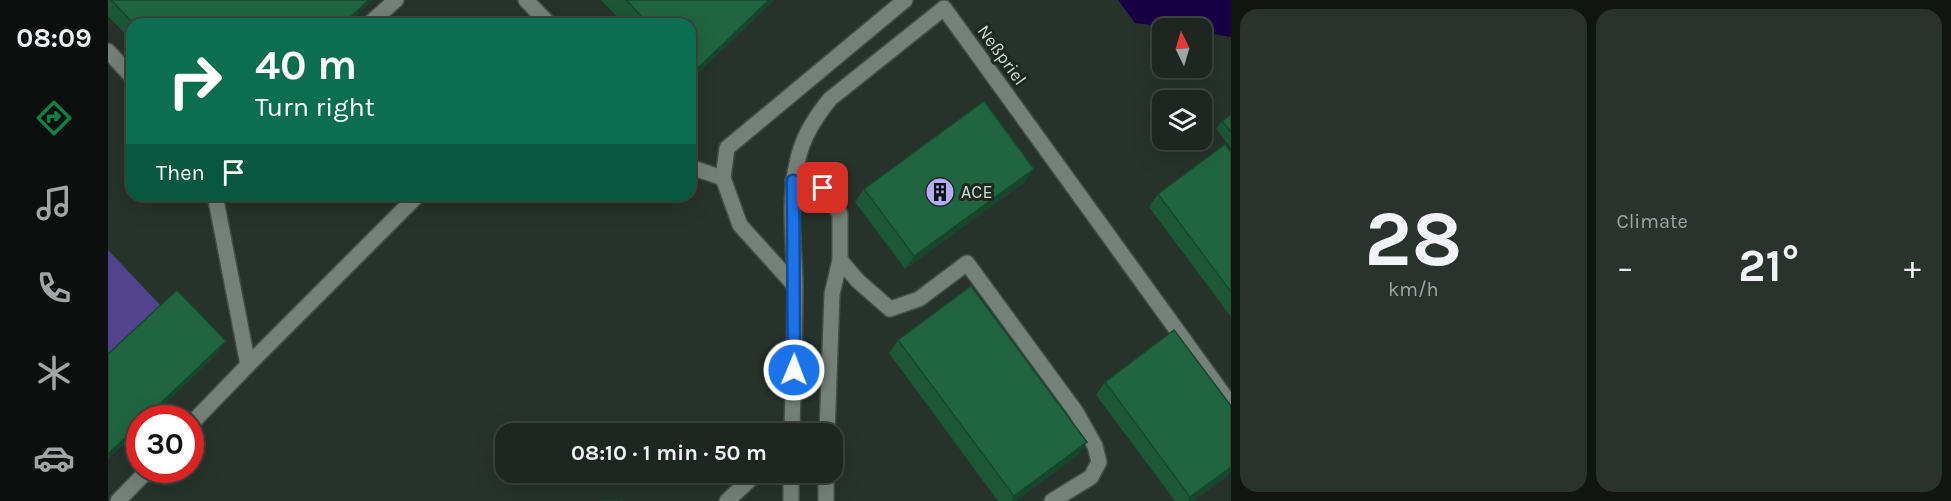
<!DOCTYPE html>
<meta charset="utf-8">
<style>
body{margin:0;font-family:Karla,sans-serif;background:#2a322d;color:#f1f3f6;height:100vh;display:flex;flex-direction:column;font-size:22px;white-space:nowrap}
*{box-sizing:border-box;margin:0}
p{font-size:20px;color:#a0a5a5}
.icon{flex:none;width:33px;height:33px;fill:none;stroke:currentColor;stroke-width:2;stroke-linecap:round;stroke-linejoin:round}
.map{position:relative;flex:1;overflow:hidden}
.details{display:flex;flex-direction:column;gap:9px;padding:9px;background:#101512;width:720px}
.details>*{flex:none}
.guide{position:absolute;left:18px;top:18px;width:570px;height:183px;border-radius:18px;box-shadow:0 6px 24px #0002,0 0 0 2px #3b433e;background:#0b6e4f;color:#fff;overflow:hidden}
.needle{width:39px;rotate:355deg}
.buttons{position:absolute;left:1044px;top:18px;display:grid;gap:12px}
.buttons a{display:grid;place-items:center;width:60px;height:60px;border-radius:12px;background:#1d2620;box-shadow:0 6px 24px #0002,0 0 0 2px #3b433e;font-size:30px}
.speed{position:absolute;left:18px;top:405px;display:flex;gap:12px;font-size:30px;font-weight:700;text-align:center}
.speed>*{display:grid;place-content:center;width:78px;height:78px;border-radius:50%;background:#1d2620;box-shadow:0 6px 24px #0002,0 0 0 2px #3b433e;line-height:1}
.speed .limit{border:9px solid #d22;background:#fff;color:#111}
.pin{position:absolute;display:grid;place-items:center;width:51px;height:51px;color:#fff;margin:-26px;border-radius:12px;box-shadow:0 3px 9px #0006}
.me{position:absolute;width:66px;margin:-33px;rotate:1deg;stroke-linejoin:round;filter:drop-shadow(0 0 4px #0008)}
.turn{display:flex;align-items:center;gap:21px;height:126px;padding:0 30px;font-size:27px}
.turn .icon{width:78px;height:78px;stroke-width:2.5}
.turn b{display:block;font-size:42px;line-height:51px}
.then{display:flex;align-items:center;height:57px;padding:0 30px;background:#0003;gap:12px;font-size:22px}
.big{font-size:45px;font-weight:700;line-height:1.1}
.details .widget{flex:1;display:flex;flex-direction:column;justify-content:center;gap:9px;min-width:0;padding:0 21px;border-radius:18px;background:#2a322d}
.details .dial{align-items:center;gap:0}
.dial b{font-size:78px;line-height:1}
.heat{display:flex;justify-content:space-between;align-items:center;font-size:33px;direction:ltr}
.details .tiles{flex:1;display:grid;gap:9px;grid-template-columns:repeat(2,1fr)}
.trip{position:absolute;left:387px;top:423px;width:348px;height:60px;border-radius:18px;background:#1d2620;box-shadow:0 6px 24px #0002,0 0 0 2px #3b433e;font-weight:700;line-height:60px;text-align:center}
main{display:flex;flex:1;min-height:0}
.tabs{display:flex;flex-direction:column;width:108px;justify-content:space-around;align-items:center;background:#0c0f0d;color:#a0a5a5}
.tabs .icon{width:42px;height:42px}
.tabs .on{color:#0b8043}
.tabs b{font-size:27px;color:#f1f3f6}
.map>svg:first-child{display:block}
</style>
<main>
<nav class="tabs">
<b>08:09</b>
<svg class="icon on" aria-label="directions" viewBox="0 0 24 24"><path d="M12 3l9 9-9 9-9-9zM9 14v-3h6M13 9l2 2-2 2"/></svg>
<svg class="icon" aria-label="music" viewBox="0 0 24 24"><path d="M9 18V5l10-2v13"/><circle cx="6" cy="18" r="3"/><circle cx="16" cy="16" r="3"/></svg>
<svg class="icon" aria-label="phone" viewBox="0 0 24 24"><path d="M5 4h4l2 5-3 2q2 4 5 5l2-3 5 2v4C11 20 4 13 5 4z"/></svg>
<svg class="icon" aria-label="climate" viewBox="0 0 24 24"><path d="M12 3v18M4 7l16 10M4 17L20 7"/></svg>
<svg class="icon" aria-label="car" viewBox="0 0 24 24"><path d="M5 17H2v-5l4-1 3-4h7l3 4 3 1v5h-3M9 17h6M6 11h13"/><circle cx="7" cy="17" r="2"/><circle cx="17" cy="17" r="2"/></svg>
</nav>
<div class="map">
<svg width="1123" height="501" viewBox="0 0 1123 501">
<rect width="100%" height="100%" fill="#27322b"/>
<polygon fill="#51448c" points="0,250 54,307 0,357"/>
<polygon fill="#180045" points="1010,0 1123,0 1123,37 1094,32 1094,28 1067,28 1027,23"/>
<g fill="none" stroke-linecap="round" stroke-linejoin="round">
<g stroke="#434d46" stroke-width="18">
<g id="lane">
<polyline points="418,0 441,24"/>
<polyline points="582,167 615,178"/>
<polyline points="685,181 715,188 732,214 732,260 750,281 782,309 811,299 859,263 968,412 987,446 991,462 983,477 944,501"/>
<polyline points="687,286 632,225 615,178 619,148 797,0"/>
<polyline points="140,365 310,195"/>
<polyline points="719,434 724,294 732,260"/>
<polyline points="718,472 718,501"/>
</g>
</g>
<g stroke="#434d46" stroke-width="18">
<g id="street">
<polyline points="261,24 288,0"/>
<polyline points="0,51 24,77"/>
<polyline points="82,425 140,365 107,195"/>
<path d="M684 434C685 383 687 333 687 282 686 244 680 201 689 163 694 138 706 119 722 99L836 8 1123 405"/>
<polyline points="10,501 40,470"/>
<polyline points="619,501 650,472"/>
<polyline points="683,501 683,472"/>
</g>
</g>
<use href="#lane" stroke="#748178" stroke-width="15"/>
<use href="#street" stroke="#748178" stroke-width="15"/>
</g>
<g fill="#1c5736">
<polygon points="0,0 265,0 239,24 24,24 24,41 0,16"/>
<polygon points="493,0 666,0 582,81 582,24 516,24"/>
<polygon points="1123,114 1123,148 1108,129 1114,121"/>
<polygon points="1123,152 1123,317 1041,207 1050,194"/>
<polygon points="917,182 797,269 747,202 756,189"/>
<polygon points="790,340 979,442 970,455 908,501 890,501 781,353"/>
<polygon points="997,382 1123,406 1123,473 1085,501 1067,501 988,395"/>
</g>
<g fill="#16472c">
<polygon points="261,0 265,0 239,24 235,24"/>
<polygon points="661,0 666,0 582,81 582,78 587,71"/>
<polygon points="926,169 917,182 797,269 806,256"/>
<polygon points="118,341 107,356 42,418 37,418"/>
<polygon points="32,424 32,429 0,459 0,454"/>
<polygon points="979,442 970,455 908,501 903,501 906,496"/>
<polygon points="1123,467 1123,473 1085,501 1080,501 1082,497"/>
</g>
<g fill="#20653f" stroke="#16472c" stroke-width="1.5">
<polygon points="3,0 261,0 235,24 26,24"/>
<polygon points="518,0 661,0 587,71 582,66 582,24 541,24"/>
<polygon points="876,101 926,169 806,256 756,189"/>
<polygon points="1123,114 1123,132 1114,121"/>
<polygon points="1117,144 1123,152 1123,292 1050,194"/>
<polygon points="863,286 979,442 906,496 790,340"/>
<polygon points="69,290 118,341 37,418 32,418 32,424 0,454 0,354"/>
<polygon points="1066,330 1123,406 1123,467 1082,497 997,382"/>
<polygon points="514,500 514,501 493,501"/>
</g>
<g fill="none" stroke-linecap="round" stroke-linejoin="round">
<g stroke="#114b97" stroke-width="15">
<polyline id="route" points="686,370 685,181 715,188"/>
</g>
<use href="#route" stroke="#1a73e8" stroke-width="10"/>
</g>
<defs>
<g id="building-disc" transform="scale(1.5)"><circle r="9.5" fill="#b5acf9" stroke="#1d2821"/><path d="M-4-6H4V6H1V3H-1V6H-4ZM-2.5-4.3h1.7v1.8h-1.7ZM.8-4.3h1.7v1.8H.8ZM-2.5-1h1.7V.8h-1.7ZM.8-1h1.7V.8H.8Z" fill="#111"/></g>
</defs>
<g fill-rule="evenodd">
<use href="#building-disc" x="832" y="192"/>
</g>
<g text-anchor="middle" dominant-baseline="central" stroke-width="6" stroke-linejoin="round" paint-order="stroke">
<g font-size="18" fill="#d6ddd8" stroke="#1d2821">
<text transform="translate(894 55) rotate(54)">Neßpriel</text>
</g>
<g font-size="18" fill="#d6ddd8" stroke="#1d2821" text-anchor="start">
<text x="853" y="192">ACE</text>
</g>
</g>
</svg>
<div class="buttons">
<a><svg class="needle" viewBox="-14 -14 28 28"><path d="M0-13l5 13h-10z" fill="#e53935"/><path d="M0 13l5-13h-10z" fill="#a0a5a5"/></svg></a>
<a><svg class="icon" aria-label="layers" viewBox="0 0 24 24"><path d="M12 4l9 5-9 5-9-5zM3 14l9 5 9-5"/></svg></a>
</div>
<div class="speed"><div class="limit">30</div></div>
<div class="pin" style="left:715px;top:188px;background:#d93025"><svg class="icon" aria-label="arrive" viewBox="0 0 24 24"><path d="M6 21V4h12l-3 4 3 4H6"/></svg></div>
<svg class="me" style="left:686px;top:370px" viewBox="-20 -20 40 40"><circle r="17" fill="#1a73e8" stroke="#fff" stroke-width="3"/><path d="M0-11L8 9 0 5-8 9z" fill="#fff"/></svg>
<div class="trip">08:10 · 1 min · 50 m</div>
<div class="guide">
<div class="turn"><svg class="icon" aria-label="right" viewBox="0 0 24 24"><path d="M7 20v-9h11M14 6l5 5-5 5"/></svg><div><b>40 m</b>Turn right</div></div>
<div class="then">Then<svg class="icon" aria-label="arrive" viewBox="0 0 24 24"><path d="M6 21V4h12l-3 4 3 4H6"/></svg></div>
</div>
</div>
<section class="details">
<div class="tiles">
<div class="widget dial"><b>28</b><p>km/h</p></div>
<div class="widget"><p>Climate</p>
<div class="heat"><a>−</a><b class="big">21°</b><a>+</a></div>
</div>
</div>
</section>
</main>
